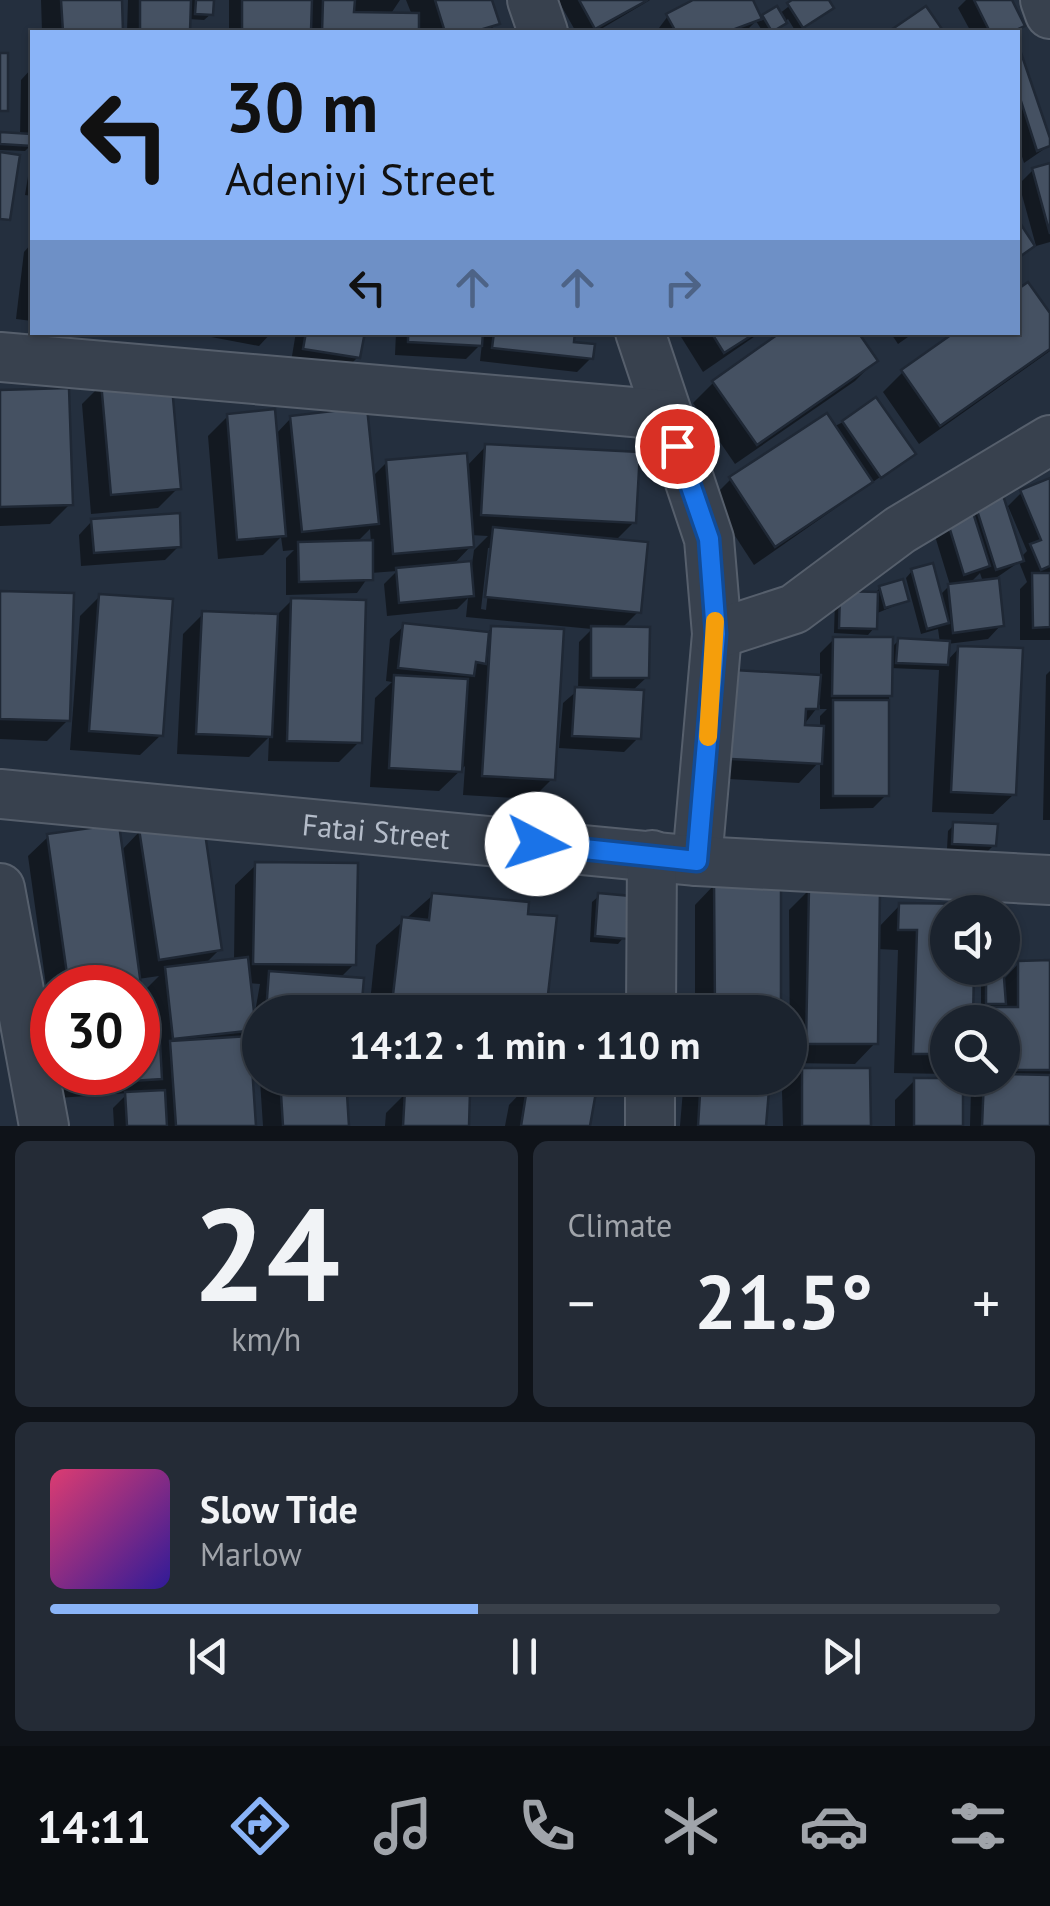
<!DOCTYPE html>
<meta charset="utf-8">
<style>
body{margin:0;font-family:"PT Sans",sans-serif;background:#242b36;color:#f1f3f6;height:100vh;display:flex;flex-direction:column;font-size:38px;white-space:nowrap}
*{box-sizing:border-box;margin:0}
p{font-size:32px;color:#a0a4aa}
.icon{flex:none;width:55px;height:55px;fill:none;stroke:currentColor;stroke-width:2;stroke-linecap:round;stroke-linejoin:round}
.map{position:relative;height:1126px;overflow:hidden}
.side{display:flex;flex-direction:column;gap:15px;padding:15px;background:#0f1319;flex:1}
.side>*{flex:none}
.guide{position:absolute;left:30px;top:30px;width:990px;height:305px;border-radius:0px;box-shadow:0 2px 8px #0004,0 0 0 2px #39404a;background:#8ab4f8;color:#111;overflow:hidden}
.fabs{position:absolute;left:930px;top:895px;display:grid;gap:20px}
.fabs a{display:grid;place-items:center;width:90px;height:90px;border-radius:50%;background:#1b232e;box-shadow:0 2px 8px #0004,0 0 0 2px #39404a;font-size:50px}
.speed{position:absolute;left:30px;top:965px;display:flex;gap:20px;font-size:50px;font-weight:700;text-align:center}
.speed>*{display:grid;place-content:center;width:130px;height:130px;border-radius:50%;background:#1b232e;box-shadow:0 2px 8px #0004,0 0 0 2px #39404a;line-height:1}
.speed .limit{border:15px solid #d22;background:#fff;color:#111}
.pin{position:absolute;display:grid;place-items:center;width:85px;height:85px;color:#fff;margin:-42px;border:5px solid #fff;border-radius:50%;box-shadow:0 2px 10px #0007}
.me{position:absolute;width:110px;margin:-55px;rotate:95deg;stroke-linejoin:round;filter:drop-shadow(0 0 8px #0008)}
.turn{display:flex;align-items:center;gap:35px;height:210px;padding:0 30px;font-size:45px}
.turn .icon{width:130px;height:130px;stroke-width:2.5}
.turn b{display:block;font-size:70px;line-height:85px}
.lanes{display:flex;align-items:center;height:95px;padding:0 30px;background:#0003;justify-content:center;gap:50px;direction:ltr}
.lanes .off{opacity:.35}
.big{font-size:75px;font-weight:700;line-height:1.1}
.side .widget{flex:1;display:flex;flex-direction:column;justify-content:center;gap:15px;min-width:0;padding:0 35px;border-radius:15px;background:#242b36}
.side .dial{align-items:center;gap:0}
.dial b{font-size:130px;line-height:1}
.song{display:flex;align-items:center;gap:30px}
.cover{width:120px;height:120px;border-radius:15px;background:linear-gradient(135deg,hsl(340 70% 55%),hsl(250 70% 35%))}
.played{height:10px;border-radius:5px;background:linear-gradient(90deg,#8ab4f8 45%,#39404a 45%)}
.keys{display:flex;justify-content:space-around;direction:ltr}
.heat{display:flex;justify-content:space-between;align-items:center;font-size:55px;direction:ltr}
.side .tiles{flex:1;display:grid;gap:15px;grid-template-columns:1fr 1fr}
.widget:last-child{grid-column:span 2}
.trip{position:absolute;left:242px;top:995px;width:565px;height:100px;border-radius:50px;background:#1b232e;box-shadow:0 2px 8px #0004,0 0 0 2px #39404a;font-weight:700;line-height:100px;text-align:center}
.tabs{display:flex;height:160px;justify-content:space-around;align-items:center;background:#0b0e12;color:#a0a4aa}
.tabs .icon{width:70px;height:70px}
.tabs .active{color:#8ab4f8}
.tabs b{font-size:45px;color:#f1f3f6}
.map>svg:first-child{display:block}
</style>
<div class="map">
<svg width="1050" height="1126" viewBox="0 0 1050 1126">
<rect width="100%" height="100%" fill="#242f3e"/>
<g fill="#0007" fill-rule="evenodd">
<polygon points="41,0 119,0 121,32 42,32"/>
<polygon points="128,0 212,0 211,14 204,20 188,19 188,32 127,32"/>
<polygon points="229,0 400,0 390,15 412,15 406,0 490,0 497,23 488,32 229,32"/>
<polygon points="558,0 650,0 596,32 576,32"/>
<polygon points="698,0 751,0 760,21 779,14 797,0 826,0 824,14 796,32 788,19 772,32 763,32 756,21 745,32 656,32 668,16"/>
<polygon points="966,0 1010,0 1022,25 1015,32 971,32 958,8"/>
<polygon points="1018,50 1050,145 1024,163 1018,144"/>
<polygon points="32,68 31,145 25,151 0,150 0,135 20,136 21,80"/>
<polygon points="32,152 32,196 25,195"/>
<polygon points="1050,165 1050,242 1036,246 1019,184 1033,170"/>
<polygon points="32,243 32,321 16,319 24,252"/>
<polygon points="1027,285 1050,317 1050,351 919,444 883,392 903,372 1018,332 1018,292"/>
<polygon points="185,332 272,332 259,346"/>
<polygon points="296,332 362,332 358,357 345,370 291,362"/>
<polygon points="396,332 572,332 571,345 591,358 577,372 480,361 482,343 466,359 395,355"/>
<polygon points="678,332 761,332 703,372"/>
<polygon points="890,332 915,332 898,344"/>
<polygon points="875,361 855,381 735,464 693,403 713,383"/>
<polygon points="102,384 178,488 158,508 91,514 82,404"/>
<polygon points="0,393 70,504 50,524 0,526"/>
<path d="M228 416 275 435 291 418 372 477 387 462 466 467 486 446 634 522 615 541 638 612 621 629 647 677 631 692 638 738 624 752 559 748 563 703 578 690 579 642 592 629 466 617 468 598 457 609 387 616 384 584 397 571 371 573 357 593 286 595V558L294 550 283 551 281 537 263 555 218 559 208 436ZM370 529 371 543H356ZM470 535 488 536 474 550 472 564 452 566 471 546ZM488 548H493L486 610 481 609Z"/>
<polygon points="843,422 913,454 754,565 711,499 731,479"/>
<path d="M1050 481V572L1042 575H1050V640H1020V589L1027 582 1019 562 996 578 1001 625 988 639 947 644 946 662 959 648 1014 794 993 814 932 812 939 670 890 668 886 795 873 808 820 809V761L799 783 693 777 820 677V653L834 639 890 649 899 640 940 643 938 629 921 634 906 578 912 571 939 596 950 585 931 523 976 503 1020 558 1027 551 1008 506 1022 492ZM980 573 983 582 969 584ZM820 704V709H827L820 716V728L802 727Z"/>
<polygon points="92,521 179,546 165,560 81,566 79,535"/>
<polygon points="880,588 906,601 875,614 874,628 868,635 834,633 835,600 874,594"/>
<polygon points="0,594 68,720 47,741 0,739"/>
<polygon points="100,596 161,735 140,755 70,750 80,616"/>
<polygon points="292,600 359,742 339,762 268,761 269,737 249,757 177,754 183,634 203,614 275,617"/>
<polygon points="404,626 486,634 492,628 552,779 532,799 463,795 465,766 439,791 370,787 375,698 392,682 386,681 390,639"/>
<polygon points="1050,671 1050,820 1043,820 1046,675"/>
<polygon points="954,825 994,845 988,851 947,849 948,831"/>
<path d="M140 831 219 950 204 965 234 961 235 885 256 865 354 964 339 979 361 980 359 1012H260V1031L252 1030 244 1038 253 1126H114L113 1108 128 1093 58 1098 56 1072H138V1027L150 1026 146 989 159 976 138 979 136 988H52L50 1014 28 856 49 836 120 852ZM249 983 260 984 255 1012H252Z"/>
<polygon points="715,884 778,884 779,1012 695,1012 695,905"/>
<polygon points="810,889 877,929 900,905 973,906 973,912 948,912 948,968 972,968 971,1022 948,1022 948,1074 894,1073 898,950 877,949 875,1043 855,1064 790,1063 789,910"/>
<polygon points="433,895 554,919 544,1012 369,1012 376,945"/>
<polygon points="599,896 624,937 618,944 590,942 592,902"/>
<polygon points="1003,955 1004,979 1019,963 1050,963 1050,1126 970,1126 971,1090 966,1090 966,1078 1002,1078 1002,1022 973,1022 987,1009 981,1009 981,968 1002,968"/>
<polygon points="260,1048 260,1078 344,1078 347,1126 263,1126 258,1050"/>
<polygon points="803,1071 868,1126 783,1126 782,1091"/>
<polygon points="695,1078 768,1078 764,1126 680,1126 683,1090"/>
<polygon points="915,1080 961,1126 895,1126 895,1100"/>
<polygon points="529,1084 588,1126 505,1126 509,1105"/>
<polygon points="406,1093 466,1126 385,1126 386,1113"/>
</g>
<g fill="#455162" stroke="#1f2835" stroke-width="2.5">
<polygon points="61,0 122,0 123,32 63,32"/>
<polygon points="140,0 191,0 190,32 140,32"/>
<polygon points="196,0 214,0 213,15 195,14"/>
<polygon points="242,0 312,0 311,32 242,32"/>
<polygon points="323,0 355,0 354,12 419,13 419,32 322,32"/>
<polygon points="435,0 492,0 500,24 473,32 445,32"/>
<polygon points="579,0 648,0 595,29"/>
<polygon points="693,0 753,0 762,19 727,32 676,32 666,14"/>
<polygon points="792,0 829,0 834,8 803,28 787,3"/>
<polygon points="974,0 1012,0 1025,26 1012,32 990,32"/>
<polygon points="777,6 787,23 772,32 762,15"/>
<polygon points="926,6 944,32 888,32"/>
<polygon points="1019,47 1050,138 1050,146 1037,151 1018,92"/>
<rect x="0" y="53" width="8" height="58"/>
<polygon points="0,132 32,134 32,146 0,144"/>
<polygon points="0,152 20,155 10,220 0,219"/>
<polygon points="1050,163 1050,234 1032,168"/>
<polygon points="1018,220 1035,246 1018,258"/>
<polygon points="1028,282 1050,313 1050,349 940,426 901,370 955,332 1018,332 1018,289"/>
<polygon points="306,332 365,332 360,358 303,349"/>
<polygon points="408,332 483,332 482,346 408,342"/>
<polygon points="494,332 575,332 574,342 595,344 593,359 492,348"/>
<polygon points="711,332 757,332 724,353"/>
<polygon points="781,332 858,332 878,361 757,445 712,381"/>
<polygon points="171,375 181,489 111,495 101,382"/>
<polygon points="69,388 73,505 0,507 0,390"/>
<polygon points="876,397 916,454 881,478 842,421"/>
<polygon points="367,407 379,524 302,532 290,416"/>
<polygon points="275,409 286,536 237,540 227,414"/>
<polygon points="827,413 873,482 775,547 729,477"/>
<polygon points="485,444 640,452 636,523 481,515"/>
<polygon points="467,453 474,547 393,554 386,460"/>
<polygon points="1050,478 1050,566 1041,570 1030,544 1041,540 1020,490"/>
<polygon points="1002,492 1024,561 996,570 974,501"/>
<polygon points="969,500 990,566 964,575 943,507"/>
<polygon points="180,513 181,547 94,553 91,519"/>
<polygon points="493,527 648,542 641,613 485,597"/>
<polygon points="373,540 373,580 299,582 298,542"/>
<polygon points="471,561 474,596 399,603 396,568"/>
<polygon points="933,563 949,623 927,629 911,569"/>
<polygon points="1032,573 1050,573 1050,627 1033,628"/>
<polygon points="999,578 1004,626 953,633 948,584"/>
<polygon points="903,579 909,601 885,608 879,586"/>
<polygon points="0,591 74,593 70,721 0,719"/>
<polygon points="840,591 878,592 877,629 839,628"/>
<polygon points="99,594 173,599 163,736 89,731"/>
<polygon points="291,598 366,600 362,743 287,741"/>
<polygon points="202,611 278,614 272,737 196,734"/>
<polygon points="403,623 489,632 486,664 476,662 474,676 398,668"/>
<polygon points="491,626 564,629 555,780 482,776"/>
<polygon points="591,626 650,627 649,678 591,678"/>
<polygon points="833,637 893,637 892,696 832,696"/>
<polygon points="898,638 950,641 948,665 896,663"/>
<polygon points="958,646 1023,648 1016,795 951,792"/>
<polygon points="717,669 821,675 818,709 806,709 805,725 824,726 822,764 712,758"/>
<polygon points="394,675 468,679 462,772 389,768"/>
<polygon points="575,687 644,690 641,739 572,736"/>
<rect x="833" y="700" width="56" height="96"/>
<polygon points="203,819 222,950 159,960 139,829"/>
<polygon points="953,822 998,824 996,846 952,844"/>
<polygon points="119,824 141,985 69,988 47,834"/>
<polygon points="255,862 358,863 356,965 253,964"/>
<polygon points="714,882 781,882 781,1012 715,1012"/>
<polygon points="809,887 880,888 878,1044 806,1044"/>
<polygon points="432,893 529,902 528,914 557,916 546,1012 391,1012 402,917 429,920"/>
<polygon points="598,893 631,896 627,939 595,936"/>
<polygon points="899,903 976,904 975,912 948,912 948,968 974,968 973,1022 948,1022 948,1054 913,1054 917,930 898,930"/>
<polygon points="1002,952 1006,1004 986,1004 986,968 1002,968"/>
<polygon points="248,957 256,1030 173,1039 165,967"/>
<polygon points="1050,960 1050,1070 1002,1070 1002,1022 986,1022 986,1007 1018,1007 1018,961"/>
<polygon points="269,971 364,978 361,1012 266,1012"/>
<polygon points="159,1023 162,1079 70,1085 70,1072 138,1072 138,1025"/>
<polygon points="250,1036 256,1126 176,1126 170,1041"/>
<polygon points="802,1068 870,1068 871,1126 802,1126"/>
<polygon points="1002,1074 1050,1075 1050,1126 982,1126 984,1078"/>
<polygon points="280,1078 346,1078 349,1126 283,1126"/>
<polygon points="701,1078 770,1078 766,1126 698,1126"/>
<rect x="914" y="1078" width="49" height="48"/>
<polygon points="528,1082 596,1092 590,1126 521,1126"/>
<polygon points="165,1090 167,1126 127,1126 125,1092"/>
<polygon points="405,1090 470,1092 469,1126 403,1126"/>
</g>
<g fill="none" stroke-linecap="round" stroke-linejoin="round">
<g stroke="#565f6c" stroke-width="52">
<g id="minor">
<polyline points="532,0 543,32"/>
<polyline points="1045,0 1050,14"/>
<polyline points="640,332 709,539 717,634 697,861"/>
<polyline points="0,357 667,415"/>
<polyline points="717,634 794,609 900,530 1050,440"/>
<path id="s1" d="M0 794 697 861 1050 880"/>
<polyline points="0,888 44,1126"/>
<polyline points="651,1012 652,855"/>
<polyline points="650,1126 650,1078"/>
</g>
</g>
<use href="#minor" stroke="#38414e" stroke-width="48"/>
</g>
<g fill="none" stroke-linecap="round" stroke-linejoin="round">
<g stroke="#114b97" stroke-width="25">
<polyline id="route" points="537,844 697,861 716,634 709,539 677,446"/>
</g>
<use href="#route" stroke="#1a73e8" stroke-width="18"/>
<polyline stroke="#f59e0b" stroke-width="18" points="708,737 715,621"/>
</g>
<g text-anchor="middle" dominant-baseline="central" stroke-width="10" stroke-linejoin="round" paint-order="stroke">
<g font-size="30" fill="#b4bcc9" stroke="#1d2633">
<text stroke="none"><textPath href="#s1" startOffset="378">Fatai Street</textPath></text>
</g>
</g>
</svg>
<div class="fabs">
<a><svg class="icon" aria-label="sound" viewBox="0 0 24 24"><path d="M4 9h4l5-4v14l-5-4H4zM17 9q2 3 0 6"/></svg></a>
<a><svg class="icon" aria-label="search" viewBox="0 0 24 24"><circle cx="10" cy="10" r="6"/><path d="M15 15l6 6"/></svg></a>
</div>
<div class="speed"><div class="limit">30</div></div>
<div class="pin" style="left:677px;top:446px;background:#d93025"><svg class="icon" aria-label="arrive" viewBox="0 0 24 24"><path d="M6 21V4h12l-3 4 3 4H6"/></svg></div>
<svg class="me" style="left:537px;top:844px" viewBox="-20 -20 40 40"><circle r="19" fill="#fff"/><path d="M0-13L10 11 0 6-10 11z" fill="#1a73e8"/></svg>
<div class="trip">14:12 · 1 min · 110 m</div>
<div class="guide">
<div class="turn"><svg class="icon" aria-label="left" viewBox="0 0 24 24"><path d="M17 20v-9H6M10 6l-5 5 5 5"/></svg><div><b>30 m</b>Adeniyi Street</div></div>
<div class="lanes"><svg class="icon" aria-label="left" viewBox="0 0 24 24"><path d="M17 20v-9H6M10 6l-5 5 5 5"/></svg><svg class="icon off" aria-label="ahead" viewBox="0 0 24 24"><path d="M12 20V5M6 11l6-6 6 6"/></svg><svg class="icon off" aria-label="ahead" viewBox="0 0 24 24"><path d="M12 20V5M6 11l6-6 6 6"/></svg><svg class="icon off" aria-label="right" viewBox="0 0 24 24"><path d="M7 20v-9h11M14 6l5 5-5 5"/></svg></div>
</div>
</div>
<section class="side">
<div class="tiles">
<div class="widget dial"><b>24</b><p>km/h</p></div>
<div class="widget"><p>Climate</p>
<div class="heat"><a>−</a><b class="big">21.5°</b><a>+</a></div>
</div>
<div class="widget">
<div class="song"><i class="cover"></i><div><b>Slow Tide</b><p>Marlow</p></div></div>
<div class="played"></div>
<div class="keys"><svg class="icon" aria-label="previous" viewBox="0 0 24 24"><path d="M18 5L8 12l10 7zM5 5v14"/></svg><svg class="icon" aria-label="pause" viewBox="0 0 24 24"><path d="M8 5v14M16 5v14"/></svg><svg class="icon" aria-label="next" viewBox="0 0 24 24"><path d="M6 5l10 7-10 7zM19 5v14"/></svg></div>
</div>
</div>
</section>
<nav class="tabs">
<b>14:11</b>
<svg class="icon active" aria-label="directions" viewBox="0 0 24 24"><path d="M12 3l9 9-9 9-9-9zM9 14v-3h6M13 9l2 2-2 2"/></svg>
<svg class="icon" aria-label="music" viewBox="0 0 24 24"><path d="M9 18V5l10-2v13"/><circle cx="6" cy="18" r="3"/><circle cx="16" cy="16" r="3"/></svg>
<svg class="icon" aria-label="phone" viewBox="0 0 24 24"><path d="M5 4h4l2 5-3 2q2 4 5 5l2-3 5 2v4C11 20 4 13 5 4z"/></svg>
<svg class="icon" aria-label="climate" viewBox="0 0 24 24"><path d="M12 3v18M4 7l16 10M4 17L20 7"/></svg>
<svg class="icon" aria-label="car" viewBox="0 0 24 24"><path d="M5 17H2v-5l4-1 3-4h7l3 4 3 1v5h-3M9 17h6M6 11h13"/><circle cx="7" cy="17" r="2"/><circle cx="17" cy="17" r="2"/></svg>
<svg class="icon" aria-label="filters" viewBox="0 0 24 24"><path d="M4 7h16M4 17h16"/><circle cx="9" cy="7" r="2"/><circle cx="15" cy="17" r="2"/></svg>
</nav>
